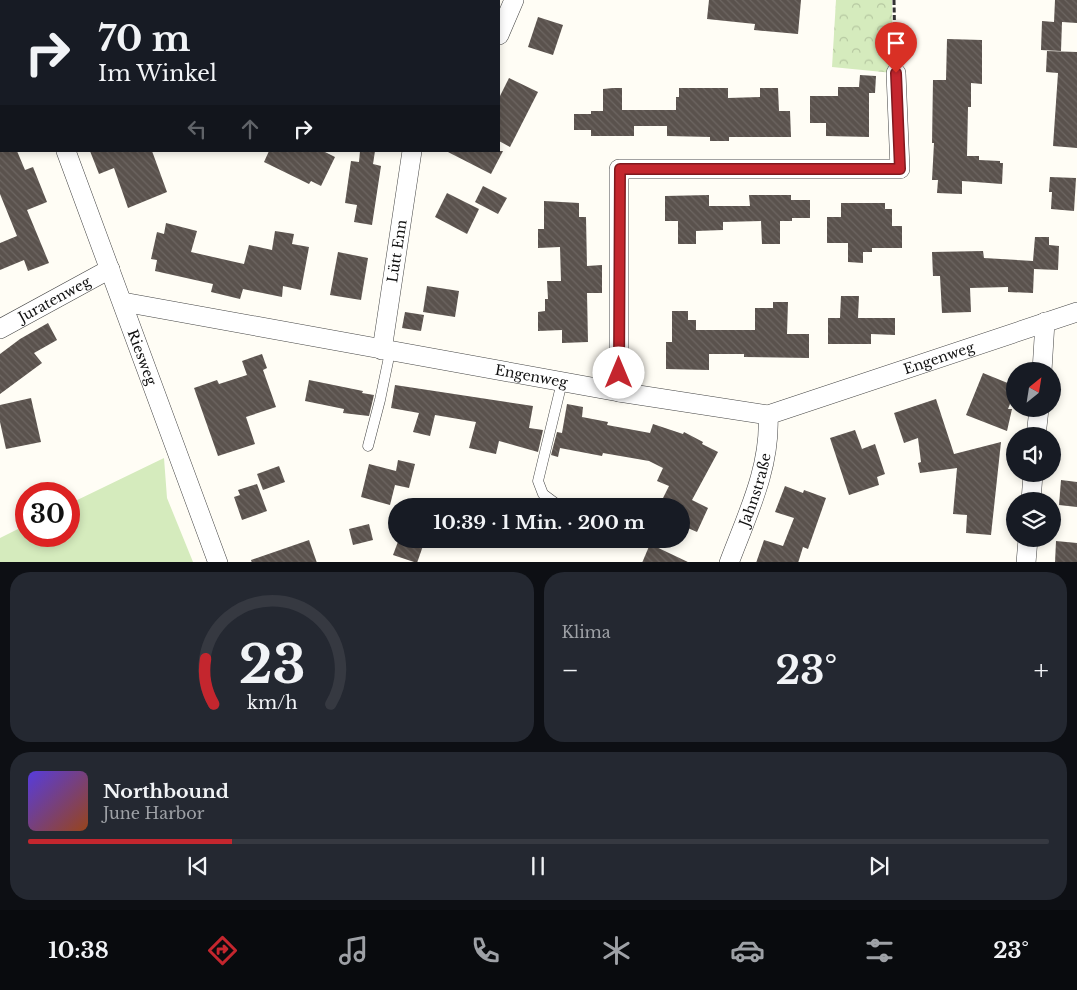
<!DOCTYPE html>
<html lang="de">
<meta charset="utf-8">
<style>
body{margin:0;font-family:"Libre Baskerville",serif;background:#242831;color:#f1f3f6;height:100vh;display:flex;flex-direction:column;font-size:19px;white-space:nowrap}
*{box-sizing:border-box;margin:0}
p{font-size:16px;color:#9ea1a6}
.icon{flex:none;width:28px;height:28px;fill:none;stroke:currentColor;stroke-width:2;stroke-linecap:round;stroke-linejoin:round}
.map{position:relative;height:562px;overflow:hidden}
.drawer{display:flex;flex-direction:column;gap:10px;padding:10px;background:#0d0f14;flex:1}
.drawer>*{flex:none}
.top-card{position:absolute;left:0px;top:0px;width:500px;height:152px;box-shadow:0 2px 8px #0003;background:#171b24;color:#f1f3f6;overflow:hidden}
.needle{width:32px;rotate:30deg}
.tools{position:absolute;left:1006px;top:362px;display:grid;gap:10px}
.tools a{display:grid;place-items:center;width:55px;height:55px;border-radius:50%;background:#171b24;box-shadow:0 2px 8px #0003;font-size:25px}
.speed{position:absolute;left:15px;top:482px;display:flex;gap:10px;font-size:25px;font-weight:700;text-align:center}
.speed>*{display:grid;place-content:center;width:65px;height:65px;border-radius:50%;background:#171b24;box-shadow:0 2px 8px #0003;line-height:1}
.speed .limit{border:8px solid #d22;background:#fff;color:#111}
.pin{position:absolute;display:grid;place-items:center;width:42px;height:42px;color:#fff;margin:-51px -21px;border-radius:50% 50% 50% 0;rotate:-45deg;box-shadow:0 0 5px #0007}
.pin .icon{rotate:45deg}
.me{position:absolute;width:55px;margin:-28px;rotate:0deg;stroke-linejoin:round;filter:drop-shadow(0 0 4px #0008)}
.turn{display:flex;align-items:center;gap:18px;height:105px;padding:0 15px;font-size:22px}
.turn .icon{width:65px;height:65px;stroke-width:2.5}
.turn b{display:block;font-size:35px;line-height:42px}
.lanes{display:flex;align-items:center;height:48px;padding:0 15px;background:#0003;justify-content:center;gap:25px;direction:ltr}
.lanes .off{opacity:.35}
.big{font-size:38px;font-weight:800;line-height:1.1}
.drawer .card{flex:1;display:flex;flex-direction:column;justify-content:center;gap:8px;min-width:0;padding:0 18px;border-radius:20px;background:#242831}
.drawer .dial{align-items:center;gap:0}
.dial svg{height:130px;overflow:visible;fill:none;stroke:#363941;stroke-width:7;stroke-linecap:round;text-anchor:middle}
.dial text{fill:#f1f3f6;stroke:none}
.song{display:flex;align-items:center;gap:15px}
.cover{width:60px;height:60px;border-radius:8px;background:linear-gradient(135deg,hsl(250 70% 55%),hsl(20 70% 35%))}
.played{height:5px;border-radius:2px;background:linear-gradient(90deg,#c4262e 20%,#363941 20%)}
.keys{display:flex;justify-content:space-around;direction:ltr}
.heat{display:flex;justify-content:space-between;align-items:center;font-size:28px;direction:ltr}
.drawer .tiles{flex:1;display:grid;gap:10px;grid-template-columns:1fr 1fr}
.card:last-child{grid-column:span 2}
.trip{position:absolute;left:388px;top:498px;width:302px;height:50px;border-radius:25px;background:#171b24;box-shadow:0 2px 8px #0003;font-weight:800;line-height:50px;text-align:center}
.dock{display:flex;height:80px;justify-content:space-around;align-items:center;background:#090b0e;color:#9ea1a6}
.dock .icon{width:35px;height:35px}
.dock .on{color:#c4262e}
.dock b{font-size:22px;color:#f1f3f6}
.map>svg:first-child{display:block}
</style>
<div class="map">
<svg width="1077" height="563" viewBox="0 0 1077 563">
<defs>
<pattern id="park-crowns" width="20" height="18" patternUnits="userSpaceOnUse" patternTransform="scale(1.25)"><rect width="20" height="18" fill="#d5ebbd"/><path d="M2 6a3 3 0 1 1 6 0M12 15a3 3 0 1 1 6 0" fill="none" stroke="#b6c8a1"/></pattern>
<pattern id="building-back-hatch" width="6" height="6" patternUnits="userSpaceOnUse" patternTransform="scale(1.25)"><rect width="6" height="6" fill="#5a524d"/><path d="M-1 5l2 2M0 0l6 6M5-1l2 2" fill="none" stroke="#6d6662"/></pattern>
</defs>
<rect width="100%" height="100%" fill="#fffdf5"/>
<polygon fill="#d5ebbd" points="164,458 167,498 193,562 0,562 0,538 26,525 26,536 69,536 69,504"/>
<polygon fill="url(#park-crowns)" points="836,0 892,0 893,73 832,67"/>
<g fill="url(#building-back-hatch)">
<polygon points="709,0 801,0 798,34 754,30 755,24 707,19"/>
<polygon points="1055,0 1077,0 1077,23 1062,22 1061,51 1041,50 1042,21 1054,22"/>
<polygon points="538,17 563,25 553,55 528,47"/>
<polygon points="947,39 982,40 982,84 971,83 971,107 968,107 967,156 979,156 979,160 1000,161 1000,163 1003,163 1002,184 962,181 962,194 937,193 938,180 932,180 934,143 932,143 933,80 946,80"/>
<polygon points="1047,51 1077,52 1077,148 1053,146 1058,73 1046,72"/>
<polygon points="860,75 876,76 875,93 869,93 869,137 826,136 826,123 810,123 810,96 838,96 838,87 859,87"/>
<polygon points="509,78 538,92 510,147 499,141 499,98"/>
<polygon points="613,88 622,88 622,110 676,110 676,97 679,97 679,88 728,88 728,98 760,97 760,88 778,88 779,111 790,111 791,137 729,137 729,141 710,141 710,137 667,136 667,126 634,126 634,136 591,136 591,130 574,130 574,114 591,114 591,111 603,111 603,89"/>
<polygon points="0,151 17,151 25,170 33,167 47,202 27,210 49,263 28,271 24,260 0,270 0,243 17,236 0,194"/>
<polygon points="90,151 152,151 167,192 128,208 114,168 99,174"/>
<polygon points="269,151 323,151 335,157 321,186 311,181 309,184 264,162"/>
<polygon points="360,151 375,151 373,164 381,166 372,225 354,222 357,205 345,203 351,161 359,162"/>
<polygon points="446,151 503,151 491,174"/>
<polygon points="1050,177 1076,178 1074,211 1051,209 1052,192 1049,192"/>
<polygon points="483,186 507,198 498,214 475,202"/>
<polygon points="447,193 479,209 467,234 435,217"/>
<polygon points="709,195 709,206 750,206 749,195 791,195 791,200 810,200 810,218 792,218 792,221 780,221 780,244 762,244 761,221 723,222 723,230 696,231 696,244 678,244 678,221 665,221 665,196"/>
<polygon points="544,201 579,203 579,217 586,217 587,266 602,265 602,293 587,293 588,342 562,343 562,330 538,331 538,312 545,311 545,299 548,299 547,281 561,281 560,247 538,248 538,229 544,229"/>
<polygon points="841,203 885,203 885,209 892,209 892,226 902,226 902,248 872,248 872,252 863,252 863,263 848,262 848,243 827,243 827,217 841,217"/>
<polygon points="166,223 197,231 191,252 244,264 249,245 272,250 275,231 294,234 292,244 309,247 301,290 283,286 282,297 243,289 240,299 211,292 213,284 155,271 157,260 151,259 157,232 164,234"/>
<polygon points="1035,237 1049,237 1049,245 1059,246 1058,270 1034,269 1033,293 1008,292 1008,287 970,288 971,312 942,313 940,276 933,276 932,252 983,251 984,258 1033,261"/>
<polygon points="338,252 368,258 361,300 330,295"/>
<polygon points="427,286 459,291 455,317 423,312"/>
<polygon points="841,296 859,296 858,318 895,318 895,335 871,334 871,344 828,344 828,318 840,318"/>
<polygon points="773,302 788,302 787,334 809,334 809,358 744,357 744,354 709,354 709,370 666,369 666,342 672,342 672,311 688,311 688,320 696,320 696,330 755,330 755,308 773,308"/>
<polygon points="405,312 424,315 421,331 402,328"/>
<polygon points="48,323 57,340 34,353 42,363 0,394 0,354 20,339"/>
<polygon points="262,354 267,368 263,370 276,407 246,417 255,444 218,456 194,388 217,380 219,384 247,375 242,361"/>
<polygon points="983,373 1015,386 1015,391 1008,409 1012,409 1007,431 966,415"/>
<polygon points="309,380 363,391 362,393 374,395 369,416 343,413 344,409 305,401"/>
<polygon points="395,385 533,406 529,428 543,430 538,452 499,441 496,454 469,448 476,422 435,415 430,436 413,432 419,413 391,408"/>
<polygon points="31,398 41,442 6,449 0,422 0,405"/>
<polygon points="936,399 954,454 1001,442 991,535 966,533 967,515 953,514 957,468 920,473 918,463 921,462 918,438 904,443 894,413"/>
<polygon points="567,404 583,407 582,417 608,422 607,425 650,433 653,424 683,434 684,432 703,442 702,444 718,452 692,500 708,508 697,532 681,525 681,506 659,506 669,486 657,481 663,468 649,461 603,453 602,456 560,448 558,457 551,455 557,432 562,433"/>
<polygon points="855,430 862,449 875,444 885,474 877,477 879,485 849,495 830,438"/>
<polygon points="398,460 415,464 409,488 395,485 390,505 361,497 369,464 396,471"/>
<polygon points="279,466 285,482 263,490 257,474"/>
<polygon points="1061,480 1077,482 1077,507 1059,505"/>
<polygon points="257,484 267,511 242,520 234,497 240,495 238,490"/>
<polygon points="785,486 803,493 804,490 826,498 808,549 803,547 798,563 756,563 764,540 783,546 794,518 775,512"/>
<polygon points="369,524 373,540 353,545 349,529"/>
<polygon points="399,539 412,539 424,543 417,563 393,555"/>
<polygon points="309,540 317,563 252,563 251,560"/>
<polygon points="1056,541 1077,543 1077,563 1055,563"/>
<polygon points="650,544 690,563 642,563"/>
</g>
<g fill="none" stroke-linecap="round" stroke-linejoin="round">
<g stroke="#444" stroke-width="11">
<g id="service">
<polyline points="368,446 380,400 390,352"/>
<polyline points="555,503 543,494 538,481 562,382"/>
</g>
</g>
<g stroke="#444" stroke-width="20">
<g id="minor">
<polyline points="4,0 4,1"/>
<polyline points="499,35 514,0"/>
<path id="s1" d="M66 151 218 563"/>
<path id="s2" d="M123 302 619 392 768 415 1077 312"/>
<path id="s3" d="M0 329 110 269"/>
<path id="s4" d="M382 350 412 151"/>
<polyline points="1042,371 1045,322"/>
<polyline points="619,392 619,169 900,169 896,73"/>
<polyline points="1036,436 1039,409"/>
<polyline points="1031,501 1033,474"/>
<path id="s5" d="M729 563C747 515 771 467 768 415"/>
<polyline points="1026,563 1028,539"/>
</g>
</g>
<g stroke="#333" stroke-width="3" stroke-dasharray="5 2.5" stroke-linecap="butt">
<polyline points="894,0 895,55"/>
<polyline points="381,1 382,0"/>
</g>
<use href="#service" stroke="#fff" stroke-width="10"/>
<use href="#minor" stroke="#fff" stroke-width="19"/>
</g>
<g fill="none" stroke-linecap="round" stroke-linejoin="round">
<g stroke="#7f191e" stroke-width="12">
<polyline id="route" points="619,373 620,169 900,169 896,73"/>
</g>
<use href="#route" stroke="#c4262e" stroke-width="9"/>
</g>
<g text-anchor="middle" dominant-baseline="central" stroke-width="5" stroke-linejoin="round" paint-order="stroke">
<g font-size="14" fill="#111" stroke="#fff">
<text stroke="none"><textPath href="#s4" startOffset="100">Lütt Enn</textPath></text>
<text stroke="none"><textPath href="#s3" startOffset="62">Juratenweg</textPath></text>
<text stroke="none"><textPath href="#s1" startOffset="220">Riesweg</textPath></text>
<text stroke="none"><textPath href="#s2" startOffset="835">Engenweg</textPath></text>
<text stroke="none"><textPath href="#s2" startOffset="415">Engenweg</textPath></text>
<text stroke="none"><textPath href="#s5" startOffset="78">Jahnstraße</textPath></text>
</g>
</g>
</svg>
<div class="tools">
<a><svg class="needle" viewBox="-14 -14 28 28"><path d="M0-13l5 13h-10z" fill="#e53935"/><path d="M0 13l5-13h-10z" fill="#9ea1a6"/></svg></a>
<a><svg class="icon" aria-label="sound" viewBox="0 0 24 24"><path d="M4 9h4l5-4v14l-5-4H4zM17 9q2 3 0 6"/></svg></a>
<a><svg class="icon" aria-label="layers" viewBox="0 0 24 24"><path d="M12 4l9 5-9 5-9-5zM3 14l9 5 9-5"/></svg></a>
</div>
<div class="speed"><div class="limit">30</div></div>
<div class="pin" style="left:896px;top:73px;background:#d93025"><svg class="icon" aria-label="arrive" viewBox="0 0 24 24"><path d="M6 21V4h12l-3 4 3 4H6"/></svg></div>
<svg class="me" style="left:619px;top:373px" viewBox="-20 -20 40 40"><circle r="19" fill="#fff"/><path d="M0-13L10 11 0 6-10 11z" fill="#c4262e"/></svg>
<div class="trip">10:39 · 1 Min. · 200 m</div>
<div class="top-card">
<div class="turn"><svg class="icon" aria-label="right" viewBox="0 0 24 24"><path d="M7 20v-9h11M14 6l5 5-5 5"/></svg><div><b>70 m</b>Im Winkel</div></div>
<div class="lanes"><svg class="icon off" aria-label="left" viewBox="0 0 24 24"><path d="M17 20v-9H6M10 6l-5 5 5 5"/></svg><svg class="icon off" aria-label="ahead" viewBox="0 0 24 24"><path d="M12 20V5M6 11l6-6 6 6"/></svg><svg class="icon" aria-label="right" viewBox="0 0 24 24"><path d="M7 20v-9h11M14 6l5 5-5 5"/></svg></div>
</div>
</div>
<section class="drawer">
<div class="tiles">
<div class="card dial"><svg viewBox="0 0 100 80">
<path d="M14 69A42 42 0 1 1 86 69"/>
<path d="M14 69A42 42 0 0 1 9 41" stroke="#c4262e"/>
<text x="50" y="56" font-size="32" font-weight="700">23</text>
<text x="50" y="72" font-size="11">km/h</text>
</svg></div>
<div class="card"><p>Klima</p>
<div class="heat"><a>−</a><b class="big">23°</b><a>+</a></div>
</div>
<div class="card">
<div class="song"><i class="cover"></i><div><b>Northbound</b><p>June Harbor</p></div></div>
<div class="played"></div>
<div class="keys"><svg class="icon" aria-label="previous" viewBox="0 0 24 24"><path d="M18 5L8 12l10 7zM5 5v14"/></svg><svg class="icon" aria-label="pause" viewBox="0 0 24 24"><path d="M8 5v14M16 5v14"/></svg><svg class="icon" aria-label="next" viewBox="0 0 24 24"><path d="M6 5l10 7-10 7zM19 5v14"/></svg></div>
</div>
</div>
</section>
<nav class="dock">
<b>10:38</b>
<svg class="icon on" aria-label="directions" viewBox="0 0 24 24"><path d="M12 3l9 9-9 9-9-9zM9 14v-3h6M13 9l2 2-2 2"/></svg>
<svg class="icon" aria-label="music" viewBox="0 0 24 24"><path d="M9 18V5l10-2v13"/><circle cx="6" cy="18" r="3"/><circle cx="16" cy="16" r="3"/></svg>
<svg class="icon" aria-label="phone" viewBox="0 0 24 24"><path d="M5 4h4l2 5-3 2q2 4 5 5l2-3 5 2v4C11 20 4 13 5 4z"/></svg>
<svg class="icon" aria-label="climate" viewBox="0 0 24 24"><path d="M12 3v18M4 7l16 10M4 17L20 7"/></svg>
<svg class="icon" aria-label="car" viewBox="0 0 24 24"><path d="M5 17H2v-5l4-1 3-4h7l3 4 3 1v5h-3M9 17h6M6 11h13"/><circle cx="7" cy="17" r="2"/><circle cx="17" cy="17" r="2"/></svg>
<svg class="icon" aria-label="filters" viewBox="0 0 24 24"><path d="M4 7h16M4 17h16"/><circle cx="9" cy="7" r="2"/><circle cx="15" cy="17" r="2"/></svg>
<b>23°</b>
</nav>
